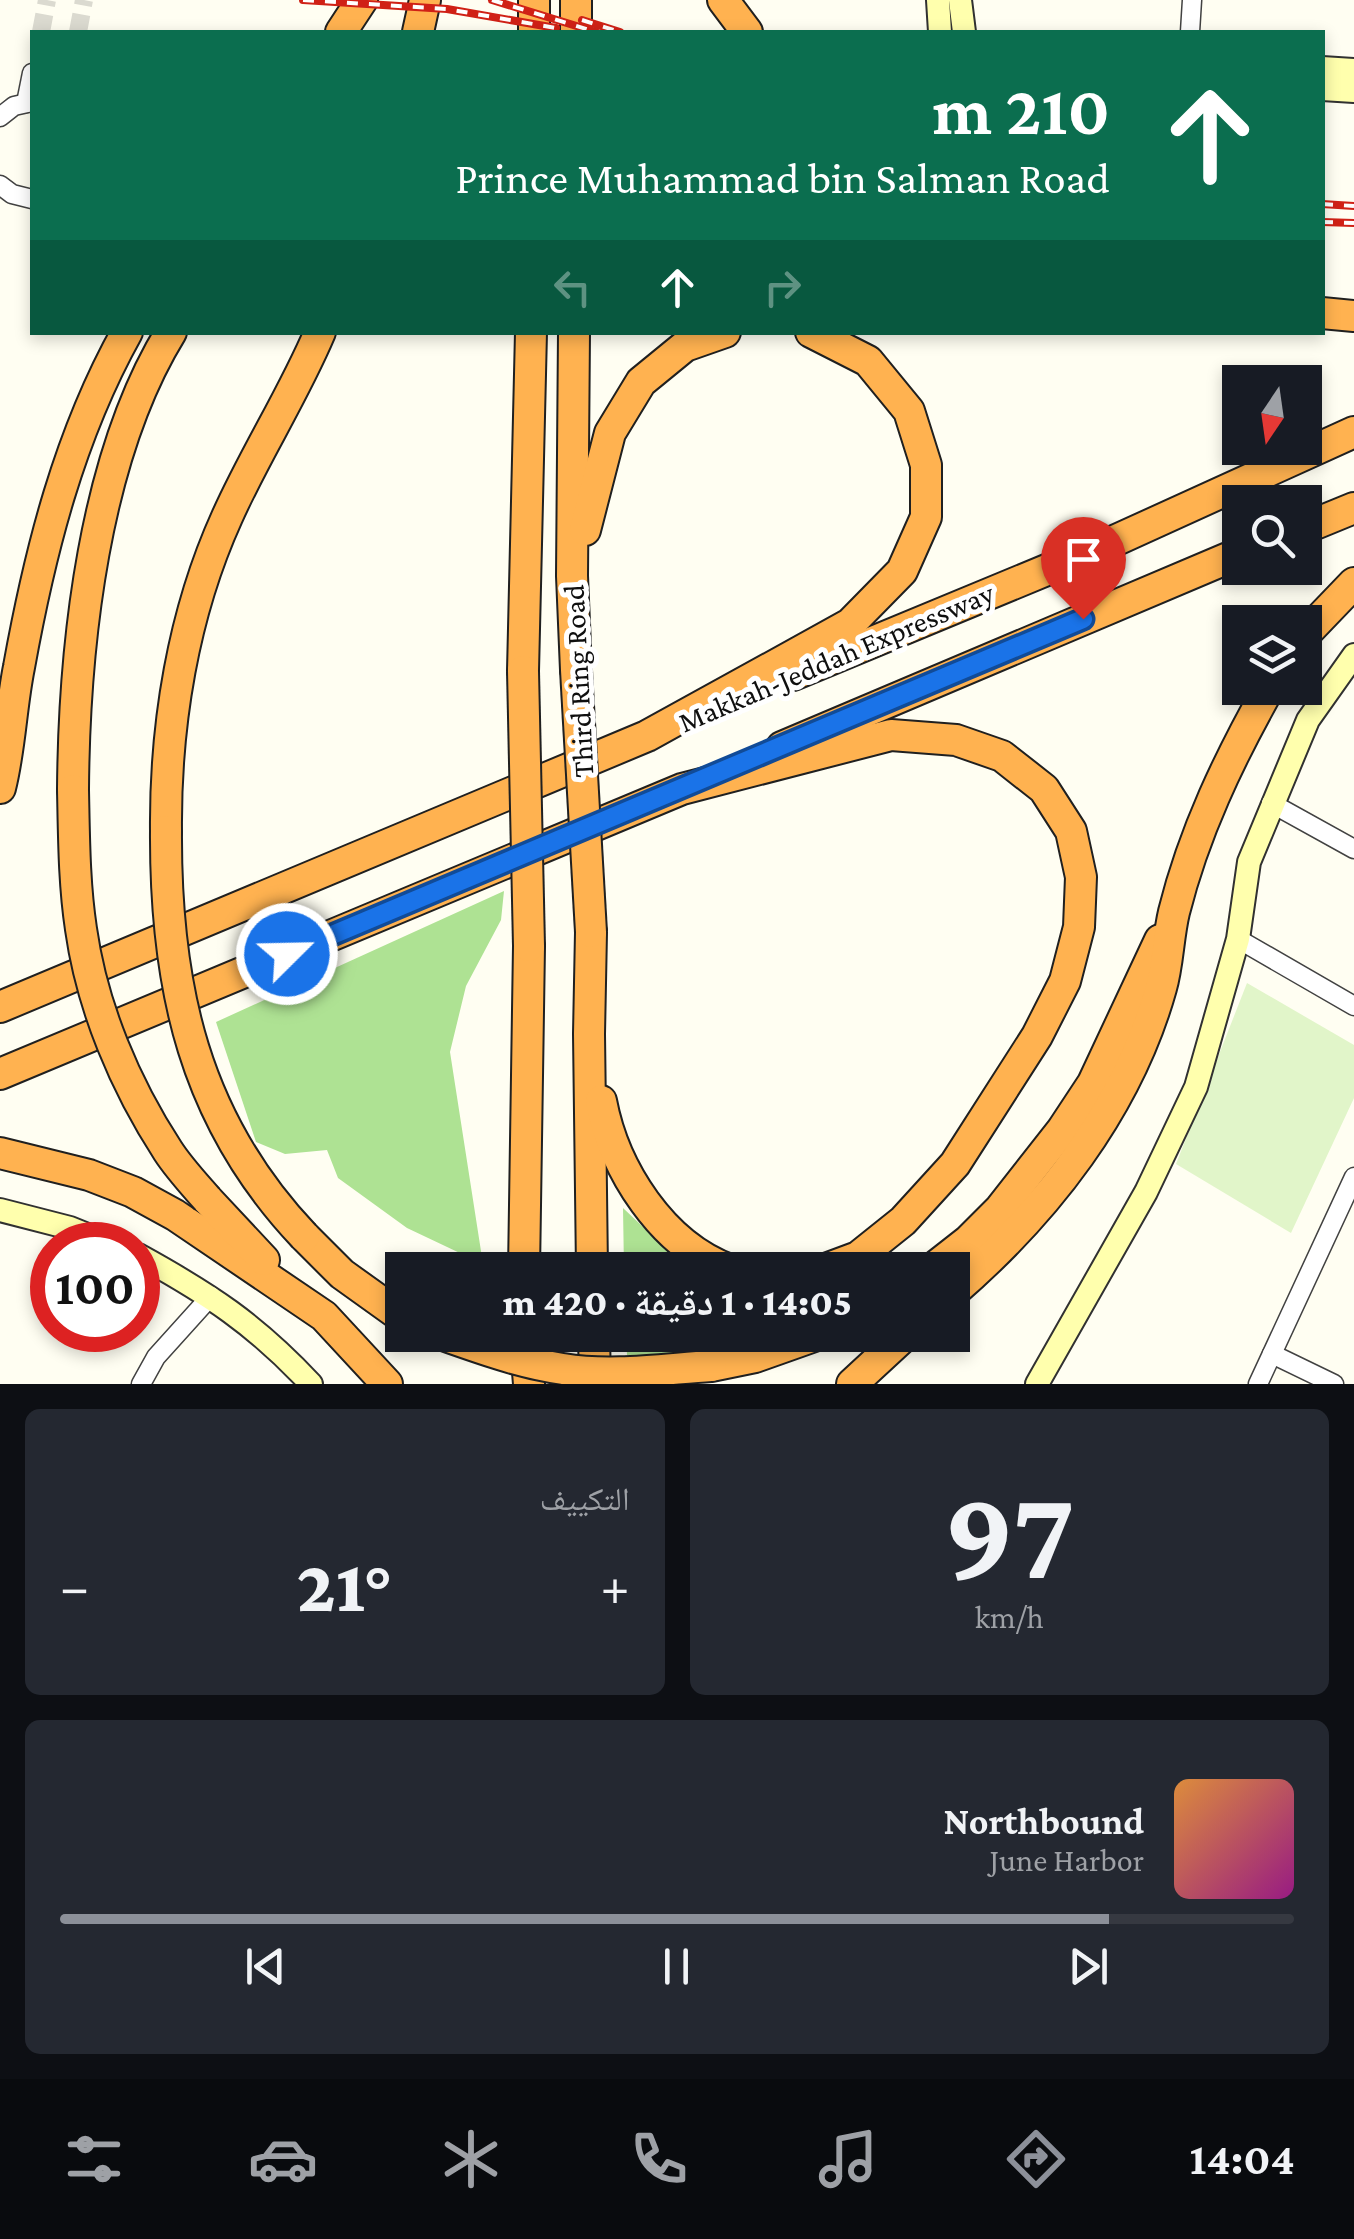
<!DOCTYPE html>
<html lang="ar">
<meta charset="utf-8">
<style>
body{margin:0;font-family:"Crimson Pro","Noto Naskh Arabic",serif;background:#242831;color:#f1f3f6;direction:rtl;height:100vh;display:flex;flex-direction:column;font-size:38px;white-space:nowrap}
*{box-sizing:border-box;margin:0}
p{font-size:32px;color:#9ea1a6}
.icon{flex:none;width:55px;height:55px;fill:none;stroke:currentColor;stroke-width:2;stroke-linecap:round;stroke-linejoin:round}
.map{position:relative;height:1384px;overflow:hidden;direction:ltr}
.drawer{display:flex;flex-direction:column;gap:25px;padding:25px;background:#0d0f14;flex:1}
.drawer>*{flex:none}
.top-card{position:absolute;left:30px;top:30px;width:1295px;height:305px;border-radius:0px;box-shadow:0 5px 15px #0003;direction:rtl;background:#0b6e4f;color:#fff;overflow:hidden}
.needle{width:65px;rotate:193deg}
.controls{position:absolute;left:1222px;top:365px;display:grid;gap:20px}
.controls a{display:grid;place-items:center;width:100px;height:100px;border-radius:0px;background:#171b24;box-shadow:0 5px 15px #0003;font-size:50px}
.speed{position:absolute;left:30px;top:1222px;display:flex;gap:20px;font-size:50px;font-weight:700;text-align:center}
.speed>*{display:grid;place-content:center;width:130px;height:130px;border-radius:50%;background:#171b24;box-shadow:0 5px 15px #0003;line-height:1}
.speed .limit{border:15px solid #d22;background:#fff;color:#111}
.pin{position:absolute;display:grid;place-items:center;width:85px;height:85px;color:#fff;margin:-102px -42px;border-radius:50% 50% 50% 0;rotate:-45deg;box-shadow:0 0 10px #0007}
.pin .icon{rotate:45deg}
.me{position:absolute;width:110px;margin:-55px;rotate:67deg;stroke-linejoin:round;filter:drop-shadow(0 0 8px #0008)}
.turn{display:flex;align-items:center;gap:35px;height:210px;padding:0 50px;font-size:45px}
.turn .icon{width:130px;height:130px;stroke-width:2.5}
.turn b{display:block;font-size:70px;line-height:85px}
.lanes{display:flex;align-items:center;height:95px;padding:0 50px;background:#0003;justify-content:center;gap:50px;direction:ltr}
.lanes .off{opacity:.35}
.big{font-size:75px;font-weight:800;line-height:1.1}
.drawer .card{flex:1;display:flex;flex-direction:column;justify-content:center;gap:15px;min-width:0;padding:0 35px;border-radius:15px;background:#242831}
.drawer .dial{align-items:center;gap:0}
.dial b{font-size:130px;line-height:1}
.song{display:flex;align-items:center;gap:30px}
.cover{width:120px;height:120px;border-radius:15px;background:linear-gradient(135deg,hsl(30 70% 55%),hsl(310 70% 35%))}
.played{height:10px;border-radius:5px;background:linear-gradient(90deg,#8c9099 85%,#363941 85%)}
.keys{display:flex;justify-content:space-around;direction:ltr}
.heat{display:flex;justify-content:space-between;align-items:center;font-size:55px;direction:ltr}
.drawer .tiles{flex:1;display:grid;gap:25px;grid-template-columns:1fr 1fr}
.card:last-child{grid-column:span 2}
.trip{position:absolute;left:385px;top:1252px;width:585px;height:100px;border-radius:0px;background:#171b24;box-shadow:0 5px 15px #0003;font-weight:800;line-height:100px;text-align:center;direction:rtl}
.tab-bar{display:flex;height:160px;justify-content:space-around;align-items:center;background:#090b0e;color:#9ea1a6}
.tab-bar .icon{width:70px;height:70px}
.tab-bar .selected{color:#8c9099}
.tab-bar b{font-size:45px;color:#f1f3f6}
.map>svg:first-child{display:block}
</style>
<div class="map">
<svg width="1354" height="1384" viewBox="0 0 1354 1384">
<rect width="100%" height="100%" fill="#fffef2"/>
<g fill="#aee293">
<polygon points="504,891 501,920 466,986 450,1052 483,1264 407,1228 338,1178 327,1150 285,1154 256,1142 216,1022"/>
<polygon points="623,1208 677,1259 702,1270 624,1270"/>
<polygon points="626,1335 727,1335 656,1358 627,1355"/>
</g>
<polygon fill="#e1f5c9" points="1247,983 1354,1045 1354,1098 1291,1233 1176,1164"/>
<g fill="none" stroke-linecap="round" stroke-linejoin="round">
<g stroke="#dbdad0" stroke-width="18" stroke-dasharray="18 9" stroke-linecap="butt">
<polyline points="41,32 47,0"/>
<polyline points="78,32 84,0"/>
</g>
<g stroke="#424242" stroke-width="21">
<g id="street">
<polyline points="1190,32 1192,0"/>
<polyline points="26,103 32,73"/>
<polyline points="0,117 14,106 32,102"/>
<polyline points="0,185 12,194 32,199"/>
<polyline points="1271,803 1354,849"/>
<polyline points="1238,939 1354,1006"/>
<polyline points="1272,1354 1334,1384"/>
<polyline points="141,1384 156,1357 211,1296"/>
<polyline points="1258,1384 1354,1177"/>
</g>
</g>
<g stroke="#313131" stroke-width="26">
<g id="secondary">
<polyline points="938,0 940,32"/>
<polyline points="960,0 964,32"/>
<polyline points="1322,68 1354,70"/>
<polyline points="1322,89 1354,91"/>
<polyline points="0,1210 70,1228 112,1245"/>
<path d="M138 1255C209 1294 255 1324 311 1384"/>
<polyline points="1037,1384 1146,1192 1196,1087 1238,939 1249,862 1308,720 1354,655"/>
</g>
</g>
<g stroke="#202020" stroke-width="34">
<g id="highway">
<polyline points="534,0 534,32"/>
<polyline points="723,0 747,32"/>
<polyline points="341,32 362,0"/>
<polyline points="418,32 425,0"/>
<polyline points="576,32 576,0"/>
<polyline points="1322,313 1354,316"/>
<polyline points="574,332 572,576 576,670"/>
<polyline points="1305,528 1354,508"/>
<polyline points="585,530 610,433 641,382 685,346 725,332"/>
<polyline points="1305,634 1354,583"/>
<polyline points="523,671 531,332"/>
<polyline points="793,675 1090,552 1354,432"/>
<polyline points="782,747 1240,553"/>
<path d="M0 788C10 749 11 706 19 667 40 551 69 436 127 332"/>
<path d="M73 790C74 645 94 457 171 332"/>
<path d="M166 831C165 725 183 614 227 517 255 454 293 396 320 332"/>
<polyline points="591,932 589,1034 592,1270"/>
<polyline points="0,1007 647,736 850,624 902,571 926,517 926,465 909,411 868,361 811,332"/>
<polyline points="0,1074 682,789 891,735 956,740 1002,756 1044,789 1071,831 1081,877 1079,927 1065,981 1037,1036 955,1164 903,1221 858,1257 823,1270"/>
<path d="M601 1101C614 1170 662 1245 730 1270"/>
<polyline points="0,1153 89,1175 133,1192 175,1215 324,1316 387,1384"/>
<polyline points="207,1199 264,1260"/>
<polyline points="304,1236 342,1274 402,1317"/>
<polyline points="524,1270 529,946"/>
<polyline points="931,1270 968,1241 1000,1209 1062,1130 1093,1083 1160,940"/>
<path d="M952 1293C1046 1212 1127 1109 1161 988 1168 964 1168 937 1174 912 1194 832 1229 759 1269 688"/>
<polyline points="525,1335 529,1384"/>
<polyline points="594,1335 595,1384"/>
<polyline points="711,1366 755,1357 817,1335"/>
<polyline points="852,1384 905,1335"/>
</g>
</g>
<use href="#street" stroke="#fff" stroke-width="18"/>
<use href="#secondary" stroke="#ffffad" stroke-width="22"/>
<use href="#highway" stroke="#ffb250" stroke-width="30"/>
<g stroke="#d02116" stroke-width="8">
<g id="rail">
<polyline points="303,0 447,9 556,28"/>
<polyline points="492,0 596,32"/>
<polyline points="582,20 620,32"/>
<polyline points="1322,204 1354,206"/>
<polyline points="1322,222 1354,223"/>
</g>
</g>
<use href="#rail" stroke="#fff" stroke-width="4" stroke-dasharray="11" stroke-linecap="butt"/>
<g stroke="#202020" stroke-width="34" stroke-linecap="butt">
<g id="highway-bridge">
<polyline points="576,670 591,932"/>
<polyline points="523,671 529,946"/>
<path d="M73 790C74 836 74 883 81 929 92 1007 125 1085 168 1151 179 1168 194 1184 207 1199"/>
<path d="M166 831C165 986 194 1120 304 1236"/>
<path d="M443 1335C483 1349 521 1363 563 1369 611 1377 663 1369 711 1366"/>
</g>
</g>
<use href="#highway-bridge" stroke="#ffb250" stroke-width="30"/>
</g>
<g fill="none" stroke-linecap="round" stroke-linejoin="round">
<g stroke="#114b97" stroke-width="25">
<polyline id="route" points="287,954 1083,619"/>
</g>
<use href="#route" stroke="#1a73e8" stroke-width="18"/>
</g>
<g text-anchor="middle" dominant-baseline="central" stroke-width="10" stroke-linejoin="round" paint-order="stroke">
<g font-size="30" fill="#0f0f0f" stroke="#fff">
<text transform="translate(836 657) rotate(-23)">Makkah-Jeddah Expressway</text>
<text transform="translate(578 681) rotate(-93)">Third Ring Road</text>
</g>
</g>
</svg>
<div class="controls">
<a><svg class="needle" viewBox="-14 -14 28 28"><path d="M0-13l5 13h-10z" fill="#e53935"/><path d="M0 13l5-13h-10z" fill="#9ea1a6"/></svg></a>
<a><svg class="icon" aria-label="search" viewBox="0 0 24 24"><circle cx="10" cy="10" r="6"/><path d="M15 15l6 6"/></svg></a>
<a><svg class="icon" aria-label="layers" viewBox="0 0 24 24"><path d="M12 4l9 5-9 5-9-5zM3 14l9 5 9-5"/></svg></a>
</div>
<div class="speed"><div class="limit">100</div></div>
<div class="pin" style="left:1083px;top:619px;background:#d93025"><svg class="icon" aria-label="arrive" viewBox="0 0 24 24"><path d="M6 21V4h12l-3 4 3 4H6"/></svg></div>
<svg class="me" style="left:287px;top:954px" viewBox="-20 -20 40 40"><circle r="17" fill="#1a73e8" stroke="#fff" stroke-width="3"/><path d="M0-11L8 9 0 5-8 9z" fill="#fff"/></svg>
<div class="trip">14:05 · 1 دقيقة · 420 m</div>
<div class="top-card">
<div class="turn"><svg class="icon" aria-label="ahead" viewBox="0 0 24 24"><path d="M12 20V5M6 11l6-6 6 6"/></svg><div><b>210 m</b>Prince Muhammad bin Salman Road</div></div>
<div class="lanes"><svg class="icon off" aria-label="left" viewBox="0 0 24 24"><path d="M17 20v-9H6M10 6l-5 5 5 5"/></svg><svg class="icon" aria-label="ahead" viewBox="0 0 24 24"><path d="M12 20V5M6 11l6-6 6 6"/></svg><svg class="icon off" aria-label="right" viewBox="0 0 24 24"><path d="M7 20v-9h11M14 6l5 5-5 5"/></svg></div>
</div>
</div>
<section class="drawer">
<div class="tiles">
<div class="card dial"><b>97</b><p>km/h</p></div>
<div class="card"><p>التكييف</p>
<div class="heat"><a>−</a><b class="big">21°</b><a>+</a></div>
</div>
<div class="card">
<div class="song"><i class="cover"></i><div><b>Northbound</b><p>June Harbor</p></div></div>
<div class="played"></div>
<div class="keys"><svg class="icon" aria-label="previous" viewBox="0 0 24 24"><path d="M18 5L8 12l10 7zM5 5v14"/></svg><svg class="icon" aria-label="pause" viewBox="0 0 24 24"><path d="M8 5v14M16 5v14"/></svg><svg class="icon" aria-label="next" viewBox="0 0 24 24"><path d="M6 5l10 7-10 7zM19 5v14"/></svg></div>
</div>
</div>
</section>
<nav class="tab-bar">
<b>14:04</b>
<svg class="icon selected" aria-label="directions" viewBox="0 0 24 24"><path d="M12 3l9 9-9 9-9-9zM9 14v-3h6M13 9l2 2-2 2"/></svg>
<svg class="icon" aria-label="music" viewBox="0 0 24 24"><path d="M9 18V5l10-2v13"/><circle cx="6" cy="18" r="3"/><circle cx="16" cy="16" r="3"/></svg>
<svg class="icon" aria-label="phone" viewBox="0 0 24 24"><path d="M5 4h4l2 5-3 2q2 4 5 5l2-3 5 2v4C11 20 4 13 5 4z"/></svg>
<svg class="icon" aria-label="climate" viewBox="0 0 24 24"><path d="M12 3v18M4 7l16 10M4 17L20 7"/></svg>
<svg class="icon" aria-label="car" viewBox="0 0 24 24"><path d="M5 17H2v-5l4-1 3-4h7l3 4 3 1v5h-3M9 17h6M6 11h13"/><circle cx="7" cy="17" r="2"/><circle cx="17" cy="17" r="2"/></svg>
<svg class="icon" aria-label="filters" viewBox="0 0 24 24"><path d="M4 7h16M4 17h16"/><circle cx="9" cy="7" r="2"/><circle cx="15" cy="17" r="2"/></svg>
</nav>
